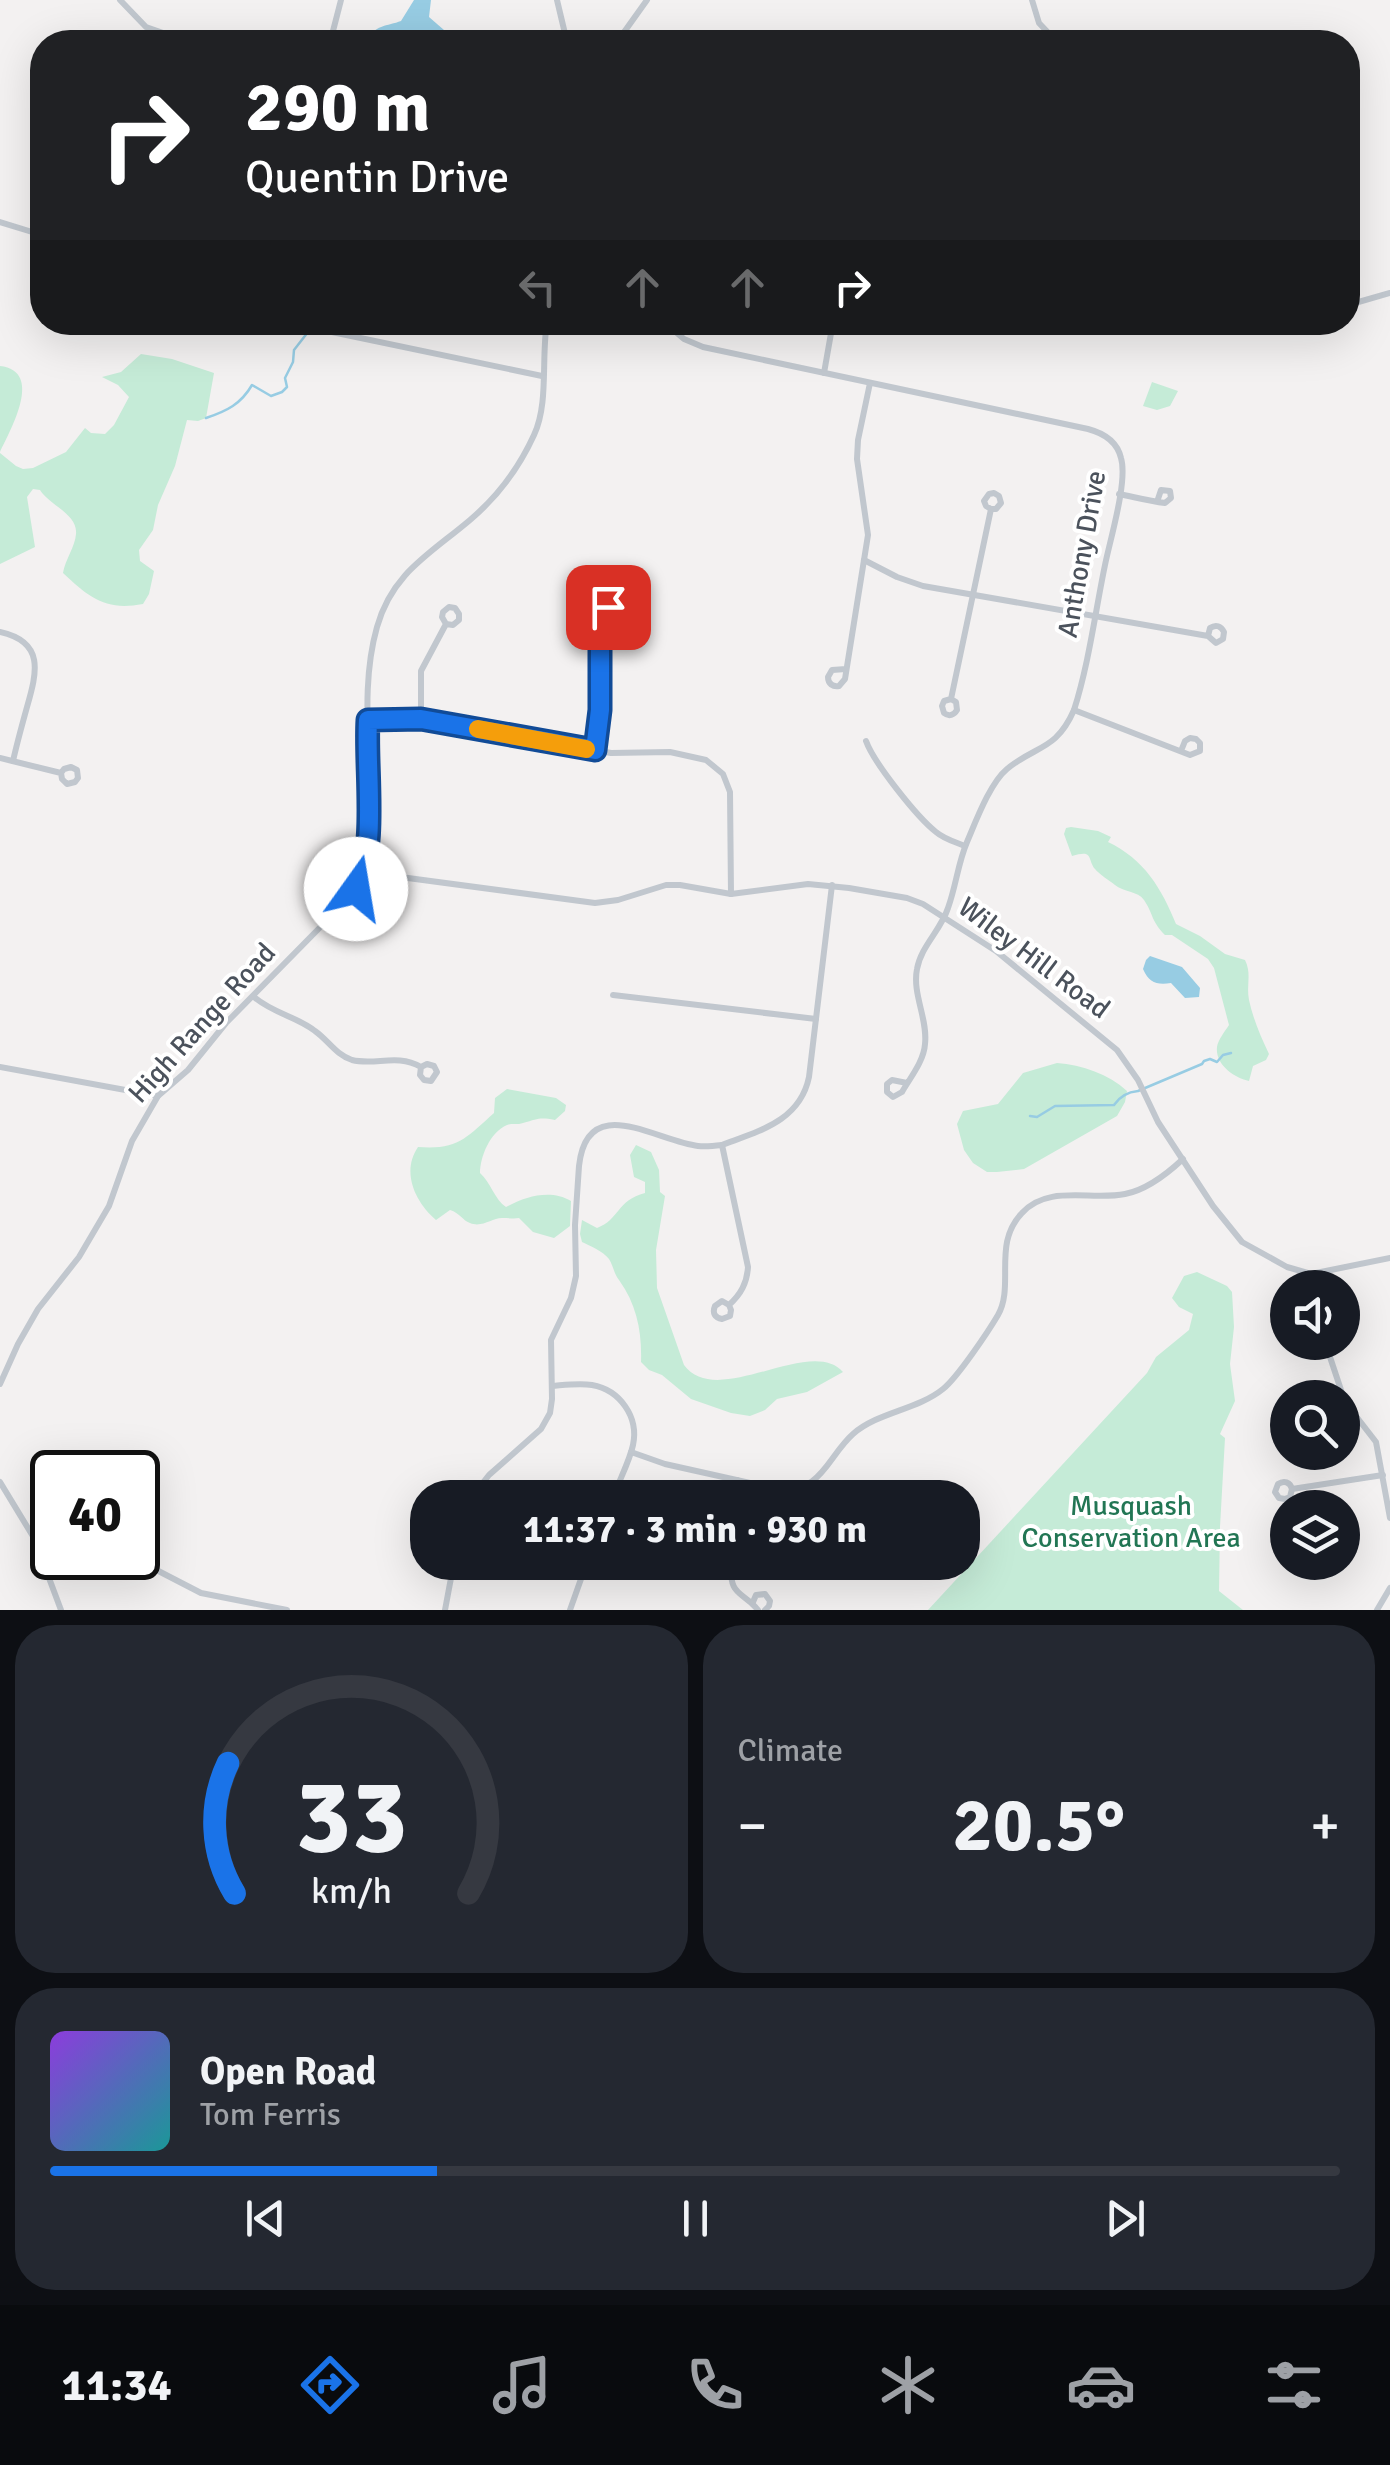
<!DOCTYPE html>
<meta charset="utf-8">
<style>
body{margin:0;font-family:Signika,sans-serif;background:#242831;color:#f1f3f6;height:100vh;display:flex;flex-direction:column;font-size:38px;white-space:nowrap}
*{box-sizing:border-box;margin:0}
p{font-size:32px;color:#9ea1a6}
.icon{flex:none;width:55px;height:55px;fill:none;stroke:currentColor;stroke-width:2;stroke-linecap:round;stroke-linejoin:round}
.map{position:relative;height:1610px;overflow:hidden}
.drawer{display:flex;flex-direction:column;gap:15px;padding:15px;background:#0d0f14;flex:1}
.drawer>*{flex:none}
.guide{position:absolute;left:30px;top:30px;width:1330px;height:305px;border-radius:40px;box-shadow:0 10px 40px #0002;background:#202124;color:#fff;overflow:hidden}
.tools{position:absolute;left:1270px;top:1270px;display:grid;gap:20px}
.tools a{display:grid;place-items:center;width:90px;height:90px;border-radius:50%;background:#171b24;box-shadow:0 10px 40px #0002;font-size:50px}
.speed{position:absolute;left:30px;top:1450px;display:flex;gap:20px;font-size:50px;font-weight:700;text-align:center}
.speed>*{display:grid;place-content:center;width:130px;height:130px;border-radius:50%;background:#171b24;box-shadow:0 10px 40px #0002;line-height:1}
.speed .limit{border:5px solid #111;border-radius:15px;background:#fff;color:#111}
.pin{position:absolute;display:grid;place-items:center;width:85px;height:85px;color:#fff;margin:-42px;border-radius:20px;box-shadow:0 5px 15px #0006}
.me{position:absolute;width:110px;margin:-55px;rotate:13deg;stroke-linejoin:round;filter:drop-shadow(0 0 8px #0008)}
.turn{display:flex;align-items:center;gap:35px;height:210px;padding:0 50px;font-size:45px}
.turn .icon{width:130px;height:130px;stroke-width:2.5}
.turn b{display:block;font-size:70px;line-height:85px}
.lanes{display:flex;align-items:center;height:95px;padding:0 50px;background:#0003;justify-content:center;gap:50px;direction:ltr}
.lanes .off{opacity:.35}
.big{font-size:75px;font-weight:800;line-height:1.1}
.drawer .tile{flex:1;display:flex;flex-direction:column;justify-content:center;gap:15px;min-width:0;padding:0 35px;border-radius:40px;background:#242831}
.drawer .dial{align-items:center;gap:0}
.dial svg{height:260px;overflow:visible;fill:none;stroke:#363941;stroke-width:7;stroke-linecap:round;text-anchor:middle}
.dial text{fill:#f1f3f6;stroke:none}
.song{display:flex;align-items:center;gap:30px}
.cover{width:120px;height:120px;border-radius:15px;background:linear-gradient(135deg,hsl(270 70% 55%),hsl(180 70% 35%))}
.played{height:10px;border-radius:5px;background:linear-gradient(90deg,#1a73e8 30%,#363941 30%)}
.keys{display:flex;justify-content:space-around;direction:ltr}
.heat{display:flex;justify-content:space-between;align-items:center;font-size:55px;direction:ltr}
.drawer .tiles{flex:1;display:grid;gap:15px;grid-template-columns:1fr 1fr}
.tile:last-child{grid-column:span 2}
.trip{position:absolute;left:410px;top:1480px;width:570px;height:100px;border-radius:40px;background:#171b24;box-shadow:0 10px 40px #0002;font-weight:800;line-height:100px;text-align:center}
.menu{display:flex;height:160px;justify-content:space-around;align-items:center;background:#090b0e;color:#9ea1a6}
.menu .icon{width:70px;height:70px}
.menu .on{color:#1a73e8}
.menu b{font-size:45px;color:#f1f3f6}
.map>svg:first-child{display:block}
</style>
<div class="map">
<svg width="1390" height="1610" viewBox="0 0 1390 1610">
<rect width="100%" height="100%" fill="#f3f1f1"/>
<g fill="#c5ebd7">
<path d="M141 354 172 359 214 373 206 418 198 421 187 420 175 466 158 505 153 530 139 550 140 561 154 571 149 594 143 604C105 611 90 598 63 573 65 560 75 547 76 534 78 514 49 505 40 490L33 489 27 497 35 547 0 564V453L16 466 23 469 33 468 66 452 85 428 91 433 105 434 114 425 129 397 118 385 102 377 121 372Z"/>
<path d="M0 366C44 371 11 429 0 452Z"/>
<polygon points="1152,382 1178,391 1170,406 1157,410 1143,406"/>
<path d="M1071 827 1098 831 1111 837 1108 842C1144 859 1162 889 1176 924L1200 936 1225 954 1245 960C1252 974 1246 985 1249 1000 1253 1019 1261 1037 1269 1054L1266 1060 1253 1066 1249 1081C1235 1078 1215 1065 1217 1047 1218 1040 1225 1031 1229 1025L1214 968 1208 959 1172 935H1165C1151 921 1153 913 1144 900 1138 891 1123 892 1115 885 1110 881 1099 874 1095 869 1087 859 1094 849 1072 856L1064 834 1066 828Z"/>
<path d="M1057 1063C1082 1065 1109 1074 1127 1091L1125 1102 1117 1116 1024 1169 997 1172H987L973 1163 964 1150 957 1124 963 1111 998 1104 1023 1073Z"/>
<path d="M507 1089 556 1098 566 1105 565 1111 555 1120C539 1117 538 1119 523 1123 518 1125 512 1123 507 1125 490 1132 480 1157 480 1173 491 1183 495 1200 506 1207 526 1196 551 1189 571 1201L570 1226 554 1238 533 1232 519 1218C514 1219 508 1218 502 1218 492 1218 482 1228 470 1223 462 1220 460 1213 450 1210L436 1220C415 1202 401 1172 418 1147 458 1150 466 1138 494 1113L495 1098Z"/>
<path d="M636 1145 651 1152 659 1170 660 1192 665 1196 656 1250 657 1288 684 1365C717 1410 810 1335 843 1372L807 1392 777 1399 765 1410 750 1416 731 1413 691 1399 662 1375 649 1370 641 1362C642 1332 637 1305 619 1280 614 1274 613 1265 609 1259 603 1251 590 1246 582 1242L580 1234 582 1220 597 1228C619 1220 617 1200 645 1193V1182L634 1177 630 1155Z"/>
<polygon points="1197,1272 1227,1286 1232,1292 1234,1327 1230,1364 1235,1401 1220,1434 1225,1438 1220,1527 1219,1591 1243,1610 928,1610 1147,1373 1156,1357 1189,1330 1193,1314 1179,1307 1172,1298 1184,1276"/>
</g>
<g fill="#97cce3">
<path d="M414 0H431L429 17 444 30 452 42H391V38L380 33 376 40 369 41C372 25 388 26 401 21Z"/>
<path d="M1150 956 1182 967 1200 988 1199 997 1185 998 1171 983C1157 985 1149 983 1143 969L1146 960Z"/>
</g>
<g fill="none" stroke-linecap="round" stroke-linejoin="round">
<g stroke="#97cce3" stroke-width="2.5">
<polyline points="311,324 311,322"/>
<path d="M206 418C227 411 241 404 252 385L271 396 282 392 287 387 285 378 293 362 294 350 308 332"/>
<path d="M1030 1116 1037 1117 1055 1106 1114 1105C1120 1096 1127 1092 1138 1091L1202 1064 1204 1061 1210 1059 1217 1062 1223 1055 1231 1053"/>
</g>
<g stroke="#c1c7ce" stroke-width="6">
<polyline points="120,0 146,27 189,42"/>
<polyline points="557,0 567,42"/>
<polyline points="1032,0 1039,23 1057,42"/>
<polyline points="325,42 333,31 341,0"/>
<polyline points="617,42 647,0"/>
<polyline points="0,222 42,235"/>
<polyline points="1348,305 1390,293"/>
<polyline points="284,322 542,376"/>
<path d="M664 322 684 339 703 347 1088 429C1103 433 1117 441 1121 458 1128 481 1110 540 1105 565 1095 613 1089 663 1074 710 1056 751 1036 745 1007 769 990 783 976 821 967 842 958 863 956 886 948 908 941 930 921 946 917 969 912 994 928 1019 925 1044 924 1061 910 1078 902 1092L893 1097 887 1092V1084L892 1080 907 1083"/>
<polyline points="824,373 833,322"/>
<path d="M1119 494C1134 497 1149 501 1165 503L1171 498 1170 491 1161 490 1157 502"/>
<path d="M864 560 897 577 923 586 1208 636 1216 643 1223 639 1224 632C1221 626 1216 624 1210 628L1208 636"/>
<path d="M0 632C45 642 37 672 27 707 22 725 17 743 13 761"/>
<path d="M846 669 832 670 828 677C828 684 833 687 839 686L845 679 868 535 857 459 858 440 870 383"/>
<path d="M951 699 956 702 957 710C954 715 949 717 944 713L942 706 944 701 951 699 991 509H996L1001 503 999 496 994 493 989 494 984 501 986 506 991 509"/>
<polyline points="1074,710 1190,755 1200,751 1200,743 1196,739 1190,738 1185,741 1181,751"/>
<polyline points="421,719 421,671 446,624 453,625 459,620 459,614 455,608 449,607 443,612 442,617 446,624"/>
<polyline points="368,720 421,719 611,753 670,752 706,760 723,774 730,792 731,894"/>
<path d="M866 741C874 763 917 817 936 832 944 839 955 842 965 846"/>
<polyline points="595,750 600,717 600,620 606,618 609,613 606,604 601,602 595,603 591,610 594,618 600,620"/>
<polyline points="0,758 61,773 62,779 67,784 75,782 78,778 77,770 71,767 64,769 61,773"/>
<polyline points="363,872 595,903 618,900 666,885 680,885 731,894 808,884 849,888 907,898 923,904 996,951 1117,1050 1138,1080 1158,1122 1213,1206 1242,1242 1287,1267 1311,1274 1390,1258"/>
<polyline points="613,995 816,1019"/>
<path d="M254 997C274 1014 296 1016 315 1031 328 1040 336 1055 352 1060 376 1066 396 1053 421 1067L420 1075 424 1080 431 1081 437 1072 434 1066 427 1064 421 1067"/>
<polyline points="0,1067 158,1096"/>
<polyline points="1309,1288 1311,1274"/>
<path d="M729 1305 731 1310 730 1316 722 1319C715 1318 712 1313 715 1306L722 1301 729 1305C741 1294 747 1283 748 1267L722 1145C759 1131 800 1121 809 1077L832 885"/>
<polyline points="1325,1342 1345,1402 1376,1442 1390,1518"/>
<path d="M0 1384 18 1344 38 1309 79 1257 109 1206 132 1141 158 1096 188 1070 226 1023 344 903C351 895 358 887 362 878 367 865 366 847 368 833 374 764 358 694 377 627 392 573 430 554 470 520 497 497 519 468 534 435 549 403 541 358 547 322"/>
<path d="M552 1386C565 1385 579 1383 592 1385 620 1390 639 1417 633 1445 629 1463 619 1480 613 1498"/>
<path d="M631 1452 665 1464 777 1489C822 1494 827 1457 853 1434 878 1412 917 1410 943 1389 957 1378 988 1332 998 1315 1015 1285 992 1244 1022 1213 1048 1184 1091 1201 1125 1194 1146 1190 1168 1173 1183 1159"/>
<polyline points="0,1482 34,1538 61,1610"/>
<path d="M1292 1489C1290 1482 1284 1480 1278 1484L1275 1492 1279 1498 1285 1499 1290 1497 1292 1489 1383 1475"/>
<path d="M471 1498 489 1475 541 1429 550 1413 552 1399 551 1340 571 1298 576 1276 575 1225 579 1166C587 1091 656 1141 698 1146 706 1147 714 1146 722 1145"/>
<polyline points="736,1498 737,1480"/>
<polyline points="34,1538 52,1533"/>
<polyline points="122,1558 141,1562 201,1593 287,1610"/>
<path d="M731 1562C729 1598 742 1590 758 1610"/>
<polyline points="753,1602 756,1595 765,1594 770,1601 769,1606 765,1610"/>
<polyline points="445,1610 454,1562"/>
<polyline points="570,1610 587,1562"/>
<polyline points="1377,1610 1390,1588"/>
</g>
</g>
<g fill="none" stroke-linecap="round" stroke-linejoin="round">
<g stroke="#114b97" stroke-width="25">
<path id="route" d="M356 889C378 847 365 768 368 720L421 719 595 750 600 710V620L608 616V607"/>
</g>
<use href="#route" stroke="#1a73e8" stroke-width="18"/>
<polyline stroke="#f59e0b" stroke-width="18" points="478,729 586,749"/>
</g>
<g text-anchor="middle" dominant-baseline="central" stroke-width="8" stroke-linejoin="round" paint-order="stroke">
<g font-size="28" fill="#4b525c" stroke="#fff">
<text transform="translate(1082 554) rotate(-80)">Anthony Drive</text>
<text transform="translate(1034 958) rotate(37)">Wiley Hill Road</text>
<text transform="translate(202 1023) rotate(-48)">High Range Road</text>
</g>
<g font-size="28" fill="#227654" stroke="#fff">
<text x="1131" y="1506">Musquash<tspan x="1131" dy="32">Conservation Area</tspan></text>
</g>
</g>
</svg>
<div class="tools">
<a><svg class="icon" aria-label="sound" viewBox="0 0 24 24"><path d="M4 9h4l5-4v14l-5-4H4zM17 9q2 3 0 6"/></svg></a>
<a><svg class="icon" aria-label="search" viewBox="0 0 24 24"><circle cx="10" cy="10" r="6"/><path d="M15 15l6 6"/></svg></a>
<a><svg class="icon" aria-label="layers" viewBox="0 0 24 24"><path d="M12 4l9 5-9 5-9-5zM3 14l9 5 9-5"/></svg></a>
</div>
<div class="speed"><div class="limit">40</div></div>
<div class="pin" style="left:608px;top:607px;background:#d93025"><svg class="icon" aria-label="arrive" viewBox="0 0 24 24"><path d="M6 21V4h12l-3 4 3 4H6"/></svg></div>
<svg class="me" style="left:356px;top:889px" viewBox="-20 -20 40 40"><circle r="19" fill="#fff"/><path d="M0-13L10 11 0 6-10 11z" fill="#1a73e8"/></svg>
<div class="trip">11:37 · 3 min · 930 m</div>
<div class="guide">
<div class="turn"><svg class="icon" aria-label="right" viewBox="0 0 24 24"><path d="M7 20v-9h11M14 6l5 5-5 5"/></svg><div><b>290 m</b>Quentin Drive</div></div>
<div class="lanes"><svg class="icon off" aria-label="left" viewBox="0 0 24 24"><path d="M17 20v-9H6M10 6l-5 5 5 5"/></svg><svg class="icon off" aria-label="ahead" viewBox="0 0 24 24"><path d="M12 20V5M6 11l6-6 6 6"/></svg><svg class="icon off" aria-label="ahead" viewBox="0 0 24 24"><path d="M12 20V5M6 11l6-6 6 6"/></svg><svg class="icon" aria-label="right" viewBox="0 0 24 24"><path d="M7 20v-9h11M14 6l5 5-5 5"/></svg></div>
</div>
</div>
<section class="drawer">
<div class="tiles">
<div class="tile dial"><svg viewBox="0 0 100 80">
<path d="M14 69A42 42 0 1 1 86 69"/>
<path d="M14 69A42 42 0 0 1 12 29" stroke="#1a73e8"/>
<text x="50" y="56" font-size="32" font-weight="700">33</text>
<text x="50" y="72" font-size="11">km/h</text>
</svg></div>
<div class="tile"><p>Climate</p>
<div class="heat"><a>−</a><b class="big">20.5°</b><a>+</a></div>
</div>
<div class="tile">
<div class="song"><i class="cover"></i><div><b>Open Road</b><p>Tom Ferris</p></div></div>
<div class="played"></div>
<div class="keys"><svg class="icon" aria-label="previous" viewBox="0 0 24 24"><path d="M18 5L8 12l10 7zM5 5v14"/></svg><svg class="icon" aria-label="pause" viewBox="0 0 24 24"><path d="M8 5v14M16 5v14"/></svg><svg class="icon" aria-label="next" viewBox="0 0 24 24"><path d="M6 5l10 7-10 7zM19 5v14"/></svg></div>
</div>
</div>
</section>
<nav class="menu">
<b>11:34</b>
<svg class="icon on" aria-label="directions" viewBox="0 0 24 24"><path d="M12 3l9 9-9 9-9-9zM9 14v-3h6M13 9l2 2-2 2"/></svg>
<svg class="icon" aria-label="music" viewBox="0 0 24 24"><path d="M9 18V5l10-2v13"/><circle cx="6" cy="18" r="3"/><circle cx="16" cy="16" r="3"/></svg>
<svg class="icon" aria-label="phone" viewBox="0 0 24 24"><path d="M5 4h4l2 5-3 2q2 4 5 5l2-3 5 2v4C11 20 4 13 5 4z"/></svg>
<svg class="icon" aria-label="climate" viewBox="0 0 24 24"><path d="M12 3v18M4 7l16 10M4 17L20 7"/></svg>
<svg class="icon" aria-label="car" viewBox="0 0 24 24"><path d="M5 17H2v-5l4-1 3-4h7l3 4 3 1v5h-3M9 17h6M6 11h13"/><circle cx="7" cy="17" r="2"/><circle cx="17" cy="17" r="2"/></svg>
<svg class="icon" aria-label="filters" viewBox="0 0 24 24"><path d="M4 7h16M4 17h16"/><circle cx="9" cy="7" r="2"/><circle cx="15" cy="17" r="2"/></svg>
</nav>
